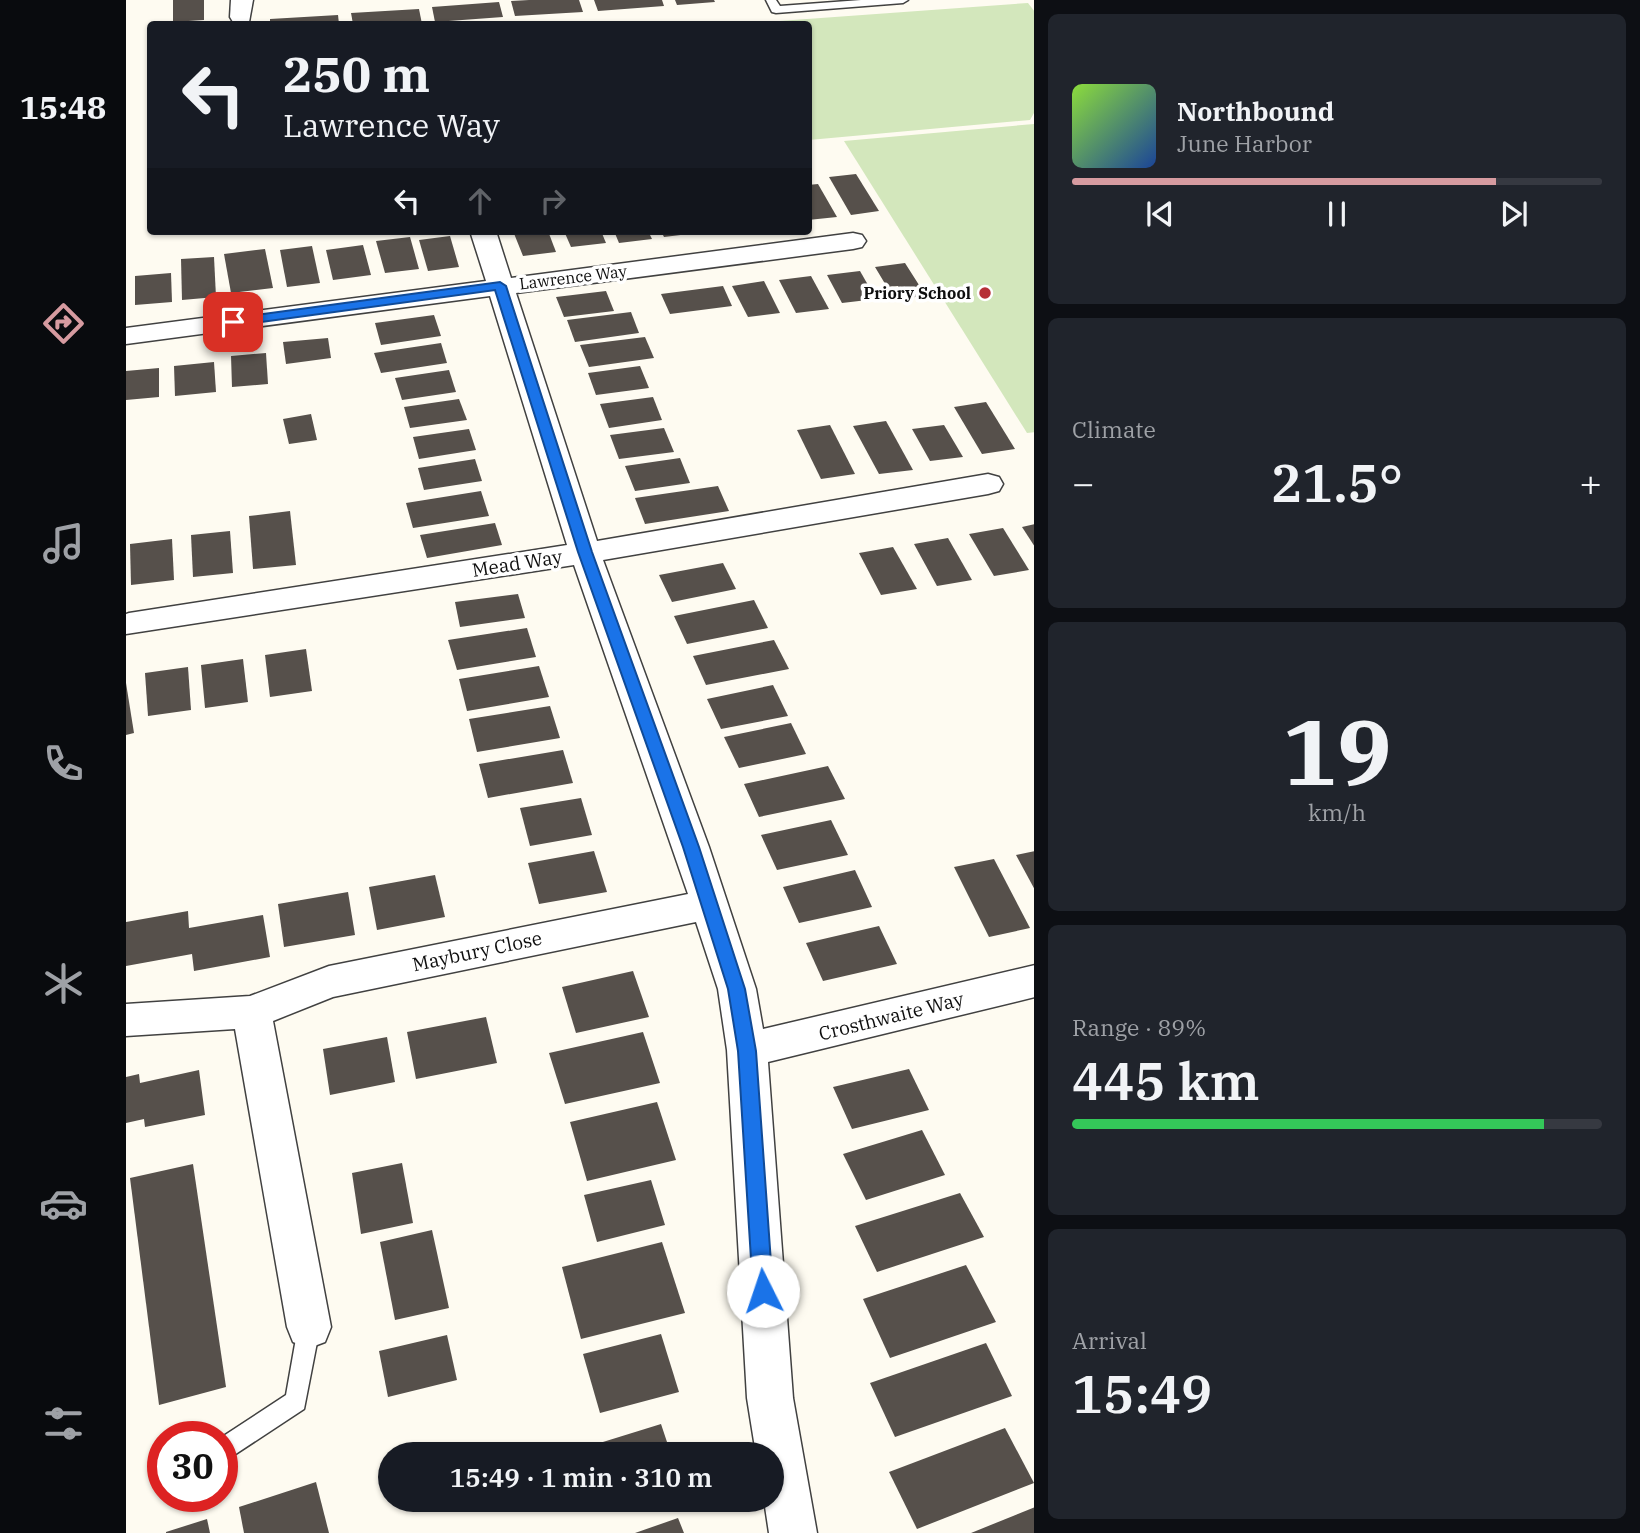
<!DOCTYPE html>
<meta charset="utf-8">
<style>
body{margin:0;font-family:"IBM Plex Serif",serif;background:#20242c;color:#f1f3f6;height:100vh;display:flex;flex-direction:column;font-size:26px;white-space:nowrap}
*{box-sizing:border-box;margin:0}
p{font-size:23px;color:#9ea1a6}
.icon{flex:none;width:38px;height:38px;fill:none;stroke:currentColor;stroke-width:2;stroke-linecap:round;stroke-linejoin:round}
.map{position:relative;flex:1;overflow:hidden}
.sheet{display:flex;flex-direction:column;gap:14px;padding:14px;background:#0d0f14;width:606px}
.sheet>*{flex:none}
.hud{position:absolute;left:21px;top:21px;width:665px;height:214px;border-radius:7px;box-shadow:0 2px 5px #0004;background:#171b24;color:#f1f3f6;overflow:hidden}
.speed{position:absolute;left:21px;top:1421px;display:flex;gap:14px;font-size:35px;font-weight:700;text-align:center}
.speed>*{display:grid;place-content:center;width:91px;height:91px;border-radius:50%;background:#171b24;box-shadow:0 2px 5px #0004;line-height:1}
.speed .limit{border:10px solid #d22;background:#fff;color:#111}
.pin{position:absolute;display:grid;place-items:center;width:60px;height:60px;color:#fff;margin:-30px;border-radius:14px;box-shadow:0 4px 10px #0006}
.me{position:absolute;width:77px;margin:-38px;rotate:356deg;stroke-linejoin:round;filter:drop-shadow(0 0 5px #0008)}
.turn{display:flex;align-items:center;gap:24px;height:147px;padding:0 21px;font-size:32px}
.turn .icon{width:91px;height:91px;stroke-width:2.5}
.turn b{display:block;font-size:49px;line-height:60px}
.lanes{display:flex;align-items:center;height:66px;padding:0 21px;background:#0003;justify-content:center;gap:35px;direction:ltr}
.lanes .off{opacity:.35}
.big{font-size:52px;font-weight:600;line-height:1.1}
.sheet .tile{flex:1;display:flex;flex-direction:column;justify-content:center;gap:10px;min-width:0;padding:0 24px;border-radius:10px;background:#20242c}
.sheet .dial{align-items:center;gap:0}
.dial b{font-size:91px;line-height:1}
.song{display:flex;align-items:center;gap:21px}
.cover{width:84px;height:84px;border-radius:10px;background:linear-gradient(135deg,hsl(90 70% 55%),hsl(220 70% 35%))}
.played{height:7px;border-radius:4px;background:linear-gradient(90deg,#d69ba0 80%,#363941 80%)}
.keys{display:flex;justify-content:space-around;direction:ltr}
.heat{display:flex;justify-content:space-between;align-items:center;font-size:38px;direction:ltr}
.charge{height:10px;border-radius:5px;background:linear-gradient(90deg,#34c759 89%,#363941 0)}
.trip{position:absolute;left:252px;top:1442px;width:406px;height:70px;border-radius:35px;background:#171b24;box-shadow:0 2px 5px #0004;font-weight:600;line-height:70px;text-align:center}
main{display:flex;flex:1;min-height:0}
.tabs{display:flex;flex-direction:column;width:126px;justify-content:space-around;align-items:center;background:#090b0e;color:#9ea1a6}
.tabs .icon{width:49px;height:49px}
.tabs .current{color:#d69ba0}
.tabs b{font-size:32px;color:#f1f3f6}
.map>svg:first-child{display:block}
</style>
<main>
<nav class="tabs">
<b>15:48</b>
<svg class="icon current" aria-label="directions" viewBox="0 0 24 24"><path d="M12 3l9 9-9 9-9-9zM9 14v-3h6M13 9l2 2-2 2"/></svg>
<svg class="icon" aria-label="music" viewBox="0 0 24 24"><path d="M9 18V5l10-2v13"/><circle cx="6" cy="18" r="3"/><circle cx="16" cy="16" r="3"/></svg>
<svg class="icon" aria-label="phone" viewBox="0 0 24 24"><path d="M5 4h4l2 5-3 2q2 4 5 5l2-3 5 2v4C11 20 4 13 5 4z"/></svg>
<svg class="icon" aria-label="climate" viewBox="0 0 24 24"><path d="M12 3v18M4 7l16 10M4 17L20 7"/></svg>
<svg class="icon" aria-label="car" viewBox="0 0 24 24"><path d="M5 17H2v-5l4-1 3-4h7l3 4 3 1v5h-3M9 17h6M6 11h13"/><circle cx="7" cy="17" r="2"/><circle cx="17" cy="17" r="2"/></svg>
<svg class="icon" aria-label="filters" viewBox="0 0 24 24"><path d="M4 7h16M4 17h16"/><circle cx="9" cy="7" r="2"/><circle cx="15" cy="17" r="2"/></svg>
</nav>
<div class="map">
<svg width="909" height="1533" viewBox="0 0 909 1533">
<rect width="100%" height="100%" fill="#fefbf1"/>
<g fill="#d3e7bc">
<polygon points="902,3 909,12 908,113 904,120 683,140 682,24 610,24"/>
<polygon points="908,124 909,432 901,433 718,141"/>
</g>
<g fill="#56504b">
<polygon points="47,0 78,0 78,20 47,22"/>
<polygon points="403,0 453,0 457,12 389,16 385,1"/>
<polygon points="468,0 536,0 538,6 472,11"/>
<polygon points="549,0 588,0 589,2 551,5"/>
<polygon points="373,2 377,17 309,22 306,7"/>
<polygon points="293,9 296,24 227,24 225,13"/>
<polygon points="212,15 213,24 144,24 144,19"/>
<polygon points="730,174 753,211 725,215 703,177"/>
<polygon points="692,184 711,217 682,220 682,185"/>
<polygon points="387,231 422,231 430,252 397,256"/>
<polygon points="438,231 475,231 480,243 445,247"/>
<polygon points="488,231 522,231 526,239 493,243"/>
<polygon points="535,231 571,231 571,233 538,237"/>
<polygon points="324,236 333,267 302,271 293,240"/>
<polygon points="284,237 293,269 259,273 250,241"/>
<polygon points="237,245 245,275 207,280 200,250"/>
<polygon points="186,246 194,283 161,287 154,250"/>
<polygon points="139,249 147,288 105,293 98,254"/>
<polygon points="88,257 90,297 56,300 55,259"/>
<polygon points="779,263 800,296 780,298 772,286 761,287 749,267"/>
<polygon points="734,271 750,299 716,303 701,275"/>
<polygon points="45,273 46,302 9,305 9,276"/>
<polygon points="685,276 703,309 670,313 653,280"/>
<polygon points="638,281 654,313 622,317 606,286"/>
<polygon points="597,286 606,306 544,314 535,294"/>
<polygon points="480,291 488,311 438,317 430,297"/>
<polygon points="505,312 513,333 449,342 441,320"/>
<polygon points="308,315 315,336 255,345 249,323"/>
<polygon points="519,337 528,358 463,367 454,345"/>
<polygon points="202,338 205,358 160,364 157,342"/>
<polygon points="315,343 321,363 255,373 248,353"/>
<polygon points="140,353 142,384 106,387 105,356"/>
<polygon points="88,362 90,392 49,396 48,366"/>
<polygon points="514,366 523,388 470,395 462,373"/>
<polygon points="33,368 33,397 0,400 0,371"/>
<polygon points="323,370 330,392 276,400 269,378"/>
<polygon points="527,397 536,420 483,428 474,404"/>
<polygon points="333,399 341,420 284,428 278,407"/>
<polygon points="860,402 889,449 856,454 828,407"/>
<polygon points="185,414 191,440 163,444 157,419"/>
<polygon points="760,421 787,470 753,474 727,426"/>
<polygon points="704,425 729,474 695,479 671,430"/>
<polygon points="818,425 837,457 804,461 786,429"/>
<polygon points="538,428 548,452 493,459 484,435"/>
<polygon points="343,429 350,450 293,459 287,437"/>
<polygon points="554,458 564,483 509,491 499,466"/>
<polygon points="349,459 356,481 298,490 292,468"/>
<polygon points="592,486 603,511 519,524 509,498"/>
<polygon points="355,491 363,516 287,528 280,503"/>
<polygon points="164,511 170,565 127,569 123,516"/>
<polygon points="369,523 376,545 301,558 294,535"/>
<polygon points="909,524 909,547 896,527"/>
<polygon points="877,528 903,570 868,576 843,534"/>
<polygon points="104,531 107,573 67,577 65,535"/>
<polygon points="822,538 846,580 811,586 788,544"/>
<polygon points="46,539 48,580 5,585 4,544"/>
<polygon points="767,547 791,589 755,595 733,553"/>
<polygon points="597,563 610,589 546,602 533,575"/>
<polygon points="392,594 399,618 334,627 329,602"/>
<polygon points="628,600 642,628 561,644 548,616"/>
<polygon points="401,628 410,657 331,670 322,640"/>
<polygon points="648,640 663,669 580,685 567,656"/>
<polygon points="180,649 186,691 144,697 139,655"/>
<polygon points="117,659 122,702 79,708 75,665"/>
<polygon points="413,666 423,697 341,711 333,679"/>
<polygon points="62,667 65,710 22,716 19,673"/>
<polygon points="0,683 8,733 0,735"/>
<polygon points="647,685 662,716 595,729 581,699"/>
<polygon points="424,706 434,738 351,752 343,719"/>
<polygon points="665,723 680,754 613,768 598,737"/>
<polygon points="437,750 447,783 362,798 353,764"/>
<polygon points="702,766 719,799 633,817 618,784"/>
<polygon points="455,798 466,835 404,846 394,808"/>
<polygon points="705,820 722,855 651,870 635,835"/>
<polygon points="468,851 481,892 413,904 402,863"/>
<polygon points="909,851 909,890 890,855"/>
<polygon points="868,859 904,928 863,937 828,867"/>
<polygon points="729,870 746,907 673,923 657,887"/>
<polygon points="309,875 319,917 251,930 243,887"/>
<polygon points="222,892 229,935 158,947 152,904"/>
<polygon points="62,911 63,928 137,915 144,957 68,971 66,954 0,966 0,922"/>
<polygon points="753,926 771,964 697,981 680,943"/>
<polygon points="507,971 523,1017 450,1033 436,987"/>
<polygon points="360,1017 371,1063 290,1079 281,1032"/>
<polygon points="517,1032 534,1083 439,1104 423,1053"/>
<polygon points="261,1037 269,1082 204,1095 197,1049"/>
<polygon points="783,1069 803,1110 726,1129 707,1087"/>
<polygon points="73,1070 79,1115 19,1127 18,1119 0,1123 0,1077 13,1074 14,1083"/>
<polygon points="531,1102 550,1160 461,1181 444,1122"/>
<polygon points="796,1130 819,1175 740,1200 717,1154"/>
<polygon points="276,1163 287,1223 235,1234 226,1173"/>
<polygon points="67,1164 100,1387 33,1405 4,1178"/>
<polygon points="525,1180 539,1225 471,1242 458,1195"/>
<polygon points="834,1193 858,1237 751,1272 729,1226"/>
<polygon points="306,1230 323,1308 269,1320 254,1242"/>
<polygon points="536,1242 559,1313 455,1339 436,1267"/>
<polygon points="840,1265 870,1322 764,1358 737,1299"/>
<polygon points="535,1334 553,1392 474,1413 457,1354"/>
<polygon points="321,1335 331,1380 262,1397 253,1351"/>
<polygon points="860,1343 886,1396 769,1437 744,1383"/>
<polygon points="535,1424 545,1454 467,1454 464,1446"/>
<polygon points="879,1428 908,1483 791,1529 763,1472"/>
<polygon points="190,1482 203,1533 118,1533 113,1507"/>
<polygon points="482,1500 514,1500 485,1510"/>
<polygon points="909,1507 909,1533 845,1533"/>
<polygon points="552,1518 558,1533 509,1533"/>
<polygon points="81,1519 84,1533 40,1533 40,1532"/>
</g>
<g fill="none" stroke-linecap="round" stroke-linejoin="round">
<g stroke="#414141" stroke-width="3">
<g id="service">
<polygon points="640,0 650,0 654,6 735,0 782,0 777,3 650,13 646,12"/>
<polygon points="183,1316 191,1320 194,1327 178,1409 96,1463 96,1437 160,1395 172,1327 175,1320"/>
</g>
</g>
<g stroke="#414141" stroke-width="3">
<g id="minor">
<polygon points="105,0 127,0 123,22 107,22 104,17"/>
<polygon points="344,231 370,231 385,278 727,233 736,235 740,241 736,247 727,249 390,293 471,541 862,474 873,477 877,484 873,491 862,494 477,560 583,847 630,989 637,1029 909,965 909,997 642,1062 667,1398 691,1533 643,1533 638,1500 646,1500 646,1454 630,1454 621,1398 601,1050 592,989 570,922 207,997 147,1021 205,1327 199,1342 183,1348 167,1342 161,1327 109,1029 0,1036 0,1004 124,996 203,966 562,894 448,565 0,634 0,614 3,613 441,545 364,296 0,344 0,328 360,281"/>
</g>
</g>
<use href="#service" fill="#fff" fill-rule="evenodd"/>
<use href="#minor" fill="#fff" fill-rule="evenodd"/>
</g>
<polygon fill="#1a73e8" stroke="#114b97" stroke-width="2" points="374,282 380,286 466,552 573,847 619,989 630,1051 647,1291 644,1297 637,1300 630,1297 627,1291 612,1051 602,989 557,847 452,552 369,290 107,326 101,322 107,318"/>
<circle fill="#b62f37" stroke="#fff" stroke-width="2.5" cx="859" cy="293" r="7"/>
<g text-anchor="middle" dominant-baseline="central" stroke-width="7" stroke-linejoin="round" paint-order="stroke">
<g font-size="16" fill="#0e0e0e" stroke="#fff">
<text transform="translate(447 277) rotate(-7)">Lawrence Way</text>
</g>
<g font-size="16" font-weight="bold" fill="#0e0e0e" stroke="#fff" text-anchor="end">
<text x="845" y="293">Priory School</text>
</g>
<g font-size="19" fill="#0e0e0e" stroke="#fff">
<text transform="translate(391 563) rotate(-9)">Mead Way</text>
<text transform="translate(351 951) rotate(-12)">Maybury Close</text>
<text transform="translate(765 1016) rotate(-14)">Crosthwaite Way</text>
</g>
</g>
</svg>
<div class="speed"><div class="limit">30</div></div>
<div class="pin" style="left:107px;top:322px;background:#d93025"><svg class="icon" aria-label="arrive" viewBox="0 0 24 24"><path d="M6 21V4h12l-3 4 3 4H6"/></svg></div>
<svg class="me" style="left:637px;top:1291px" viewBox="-20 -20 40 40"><circle r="19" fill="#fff"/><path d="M0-13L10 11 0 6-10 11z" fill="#1a73e8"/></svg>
<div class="trip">15:49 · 1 min · 310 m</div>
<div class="hud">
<div class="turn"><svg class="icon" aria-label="left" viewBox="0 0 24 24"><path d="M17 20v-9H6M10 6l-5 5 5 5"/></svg><div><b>250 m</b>Lawrence Way</div></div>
<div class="lanes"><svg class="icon" aria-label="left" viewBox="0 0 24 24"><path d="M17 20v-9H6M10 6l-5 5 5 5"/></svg><svg class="icon off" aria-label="ahead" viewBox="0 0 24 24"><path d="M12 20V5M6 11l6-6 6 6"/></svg><svg class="icon off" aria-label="right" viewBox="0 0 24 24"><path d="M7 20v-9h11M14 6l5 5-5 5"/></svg></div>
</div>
</div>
<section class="sheet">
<div class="tile">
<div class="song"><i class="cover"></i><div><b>Northbound</b><p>June Harbor</p></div></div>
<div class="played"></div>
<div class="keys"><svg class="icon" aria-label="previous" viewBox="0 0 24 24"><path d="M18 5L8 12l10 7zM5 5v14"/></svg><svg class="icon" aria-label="pause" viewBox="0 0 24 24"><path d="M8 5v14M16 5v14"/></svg><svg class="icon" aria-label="next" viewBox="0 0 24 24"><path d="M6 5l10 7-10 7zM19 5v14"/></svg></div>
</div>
<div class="tile"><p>Climate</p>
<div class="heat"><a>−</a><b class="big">21.5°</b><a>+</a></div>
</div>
<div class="tile dial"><b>19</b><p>km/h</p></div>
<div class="tile"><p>Range · 89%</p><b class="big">445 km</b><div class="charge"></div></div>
<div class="tile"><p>Arrival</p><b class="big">15:49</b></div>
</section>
</main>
